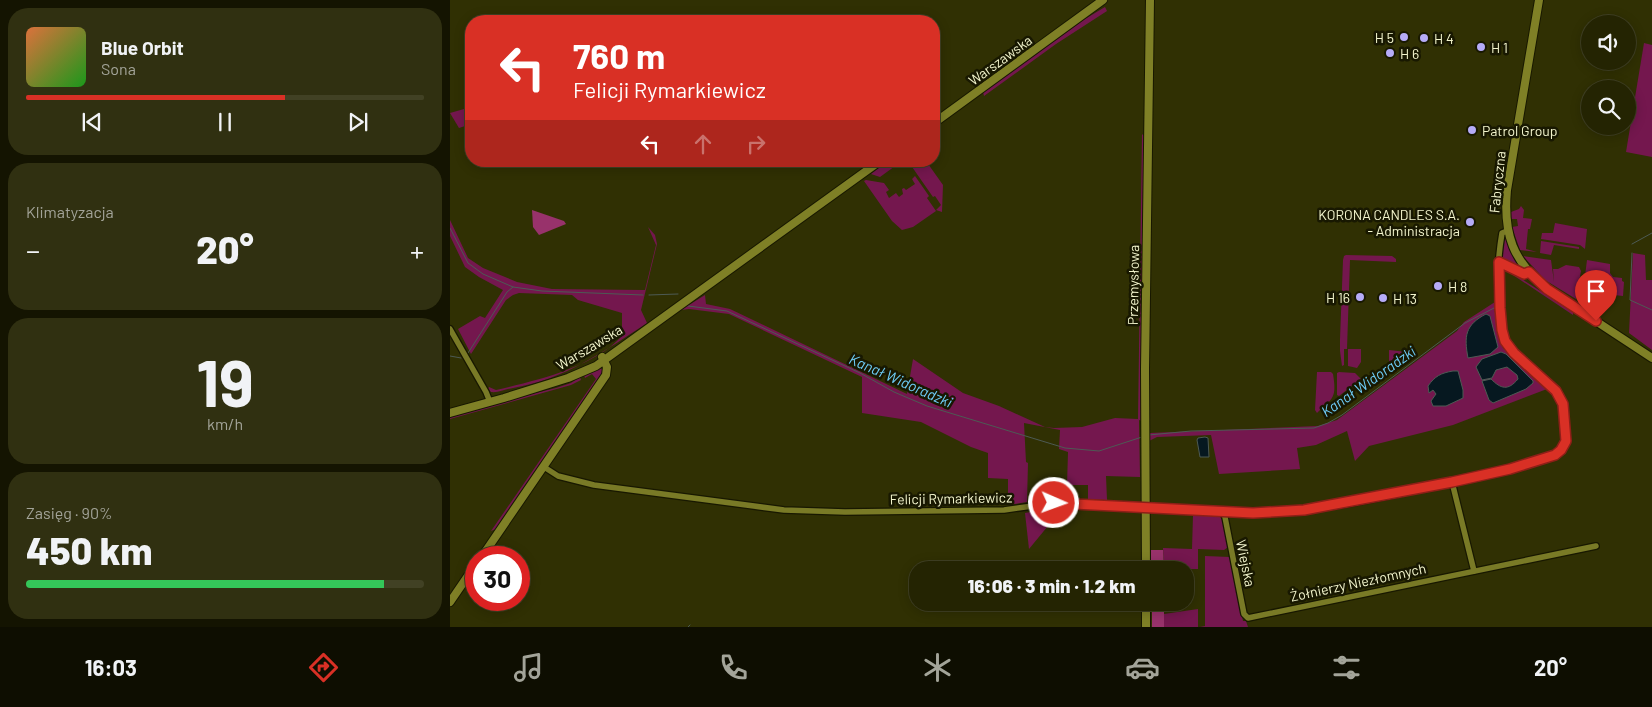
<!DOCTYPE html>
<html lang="pl">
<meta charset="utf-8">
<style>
body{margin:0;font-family:Barlow,sans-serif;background:#303011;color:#f1f3f6;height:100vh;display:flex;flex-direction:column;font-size:19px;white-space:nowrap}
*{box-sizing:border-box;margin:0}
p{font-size:16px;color:#a3a499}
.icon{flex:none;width:28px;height:28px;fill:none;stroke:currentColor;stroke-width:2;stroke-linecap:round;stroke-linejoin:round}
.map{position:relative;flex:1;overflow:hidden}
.panel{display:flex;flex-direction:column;gap:8px;padding:8px;background:#141401;width:450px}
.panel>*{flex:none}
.banner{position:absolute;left:15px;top:15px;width:475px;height:152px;border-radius:20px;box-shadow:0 2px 12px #0003,0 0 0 1px #414124;background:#d93025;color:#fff;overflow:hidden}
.buttons{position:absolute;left:1131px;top:15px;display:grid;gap:10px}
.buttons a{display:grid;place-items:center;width:55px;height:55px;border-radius:50%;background:#242402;box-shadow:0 2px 12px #0003,0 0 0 1px #414124;font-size:25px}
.speed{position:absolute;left:15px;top:546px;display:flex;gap:10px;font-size:25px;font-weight:700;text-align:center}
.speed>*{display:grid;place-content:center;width:65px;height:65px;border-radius:50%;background:#242402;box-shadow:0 2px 12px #0003,0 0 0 1px #414124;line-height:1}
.speed .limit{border:8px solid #d22;background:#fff;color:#111}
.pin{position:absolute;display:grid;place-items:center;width:42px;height:42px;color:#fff;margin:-51px -21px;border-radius:50% 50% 50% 0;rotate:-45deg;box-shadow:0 0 5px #0007}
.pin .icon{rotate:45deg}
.me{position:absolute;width:55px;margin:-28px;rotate:92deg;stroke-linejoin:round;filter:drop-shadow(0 0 4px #0008)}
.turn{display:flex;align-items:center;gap:18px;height:105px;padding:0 25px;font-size:22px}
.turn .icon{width:65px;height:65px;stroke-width:2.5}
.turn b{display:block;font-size:35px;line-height:42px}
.lanes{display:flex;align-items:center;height:48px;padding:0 25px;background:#0003;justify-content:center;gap:25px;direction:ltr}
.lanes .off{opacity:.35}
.big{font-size:38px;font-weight:800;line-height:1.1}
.panel .card{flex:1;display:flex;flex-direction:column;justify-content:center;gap:8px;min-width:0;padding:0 18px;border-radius:20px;background:#303011}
.panel .dial{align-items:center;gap:0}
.dial b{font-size:65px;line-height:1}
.song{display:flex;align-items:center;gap:15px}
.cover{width:60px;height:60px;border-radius:8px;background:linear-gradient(135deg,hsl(20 70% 55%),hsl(120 70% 35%))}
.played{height:5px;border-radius:2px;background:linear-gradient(90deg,#d93025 65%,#414124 65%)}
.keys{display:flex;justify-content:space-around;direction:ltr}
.heat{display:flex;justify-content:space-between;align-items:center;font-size:28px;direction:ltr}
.charge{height:8px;border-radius:4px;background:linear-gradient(90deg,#34c759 90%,#414124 0)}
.trip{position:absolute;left:459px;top:561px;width:285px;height:50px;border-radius:20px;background:#242402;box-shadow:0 2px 12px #0003,0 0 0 1px #414124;font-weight:800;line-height:50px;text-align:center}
.tab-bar{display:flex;height:80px;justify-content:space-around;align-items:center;background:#0e0e01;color:#a3a499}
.tab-bar .icon{width:35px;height:35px}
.tab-bar .current{color:#d93025}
.tab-bar b{font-size:22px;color:#f1f3f6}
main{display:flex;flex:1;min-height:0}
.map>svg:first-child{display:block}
</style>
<main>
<section class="panel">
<div class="card">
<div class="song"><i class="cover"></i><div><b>Blue Orbit</b><p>Sona</p></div></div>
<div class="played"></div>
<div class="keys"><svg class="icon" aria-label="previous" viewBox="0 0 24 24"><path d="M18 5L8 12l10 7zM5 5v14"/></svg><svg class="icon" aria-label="pause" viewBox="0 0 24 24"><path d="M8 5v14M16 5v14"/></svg><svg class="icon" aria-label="next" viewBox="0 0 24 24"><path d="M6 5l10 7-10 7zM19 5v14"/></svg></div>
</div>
<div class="card"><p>Klimatyzacja</p>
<div class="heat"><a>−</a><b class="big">20°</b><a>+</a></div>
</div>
<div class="card dial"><b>19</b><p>km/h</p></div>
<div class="card"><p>Zasięg · 90%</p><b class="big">450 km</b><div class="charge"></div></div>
</section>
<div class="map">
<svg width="1202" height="627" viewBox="0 0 1202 627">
<rect width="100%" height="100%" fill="#303003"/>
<g fill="#74174e">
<polygon points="655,7 657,11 606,44 534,96 533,92 635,19"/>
<polygon points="1194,43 1202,45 1202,157 1176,152"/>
<polygon points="21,107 21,124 9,128 0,113"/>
<polygon points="692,134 694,136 693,421 689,420 690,477 656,476 657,500 638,499 638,485 617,485 618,452 609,449 610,430 574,423 576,462 578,463 577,502 558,505 558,479 538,478 538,453 521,447 471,422 412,413 412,377 279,314 239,309 231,310 255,295 256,304 280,309 457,394 463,359 513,393 549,406 595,427 604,428 632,427 665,418 688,419"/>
<polygon points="438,161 452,161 430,177 421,174"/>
<polygon points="460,161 476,161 493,185 492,212 486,210 491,205 485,196 483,197 460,164"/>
<polygon points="465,176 479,196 477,198 486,211 463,227 452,230 442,221 414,181 416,180 434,183 439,190 436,192 439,198 446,193 449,197 453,194 452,189 454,188 456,190 465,184 462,179"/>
<polygon points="1071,206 1074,210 1073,218 1082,219 1080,229 1078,229 1076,249 1087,252 1070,250 1062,227 1068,226 1067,219 1061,219 1061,212 1069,209"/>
<path d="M0 220 18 258 33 268 67 282 102 289 195 290 206 245 198 227 205 235 207 244 191 310 197 323C153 352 115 379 63 388 56 389 48 393 41 392L38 389 39 387 46 390C88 380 142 368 172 336V313L128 300 122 295 69 293 63 295 56 300 21 354 8 329 30 316 35 318 53 290 29 277 15 267 0 236Z"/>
<polygon points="1105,223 1137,229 1135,249 1130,245 1091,239 1092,233 1103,233"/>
<polygon points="1054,237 1055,237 1071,269 1052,257"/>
<polygon points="1091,241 1129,247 1129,249 1104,245 1101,255 1090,253"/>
<polygon points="1183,253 1195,255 1196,280 1202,280 1202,272 1202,350 1179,333"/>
<polygon points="896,255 942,256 946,259 946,262 900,260 897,349 894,349 894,365 892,366 890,351 890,339 893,260 894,256"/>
<polygon points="1073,256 1101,260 1104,282 1103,269 1108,269 1116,265 1129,267 1131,271 1126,299 1095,280"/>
<polygon points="1137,260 1160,264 1160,273 1163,277 1172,278 1172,281 1174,282 1173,296 1155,294 1155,286 1152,285 1149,293 1133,292"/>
<polygon points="1061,272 1123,312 1123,315 1060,273"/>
<polygon points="1045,302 1046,306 1044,308 1051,343 1053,348 1097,389 1003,425 919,446 905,461 897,431 866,445 847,448 850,469 769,474 761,435 707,437 699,441 700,433 868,426 887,420 1007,331 1014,322"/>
<polygon points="898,349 911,349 911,362 907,368 898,366"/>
<polygon points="939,350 957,352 958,354 946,365 941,366 939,362"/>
<polygon points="149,367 153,370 154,373 50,525 46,529 41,531 146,379 142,374 135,378 134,375"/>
<path d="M867 372H881L883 374C887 398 883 398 867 413L865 410Z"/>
<polygon points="889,372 905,373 911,379 889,396 887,395 887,373"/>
<polygon points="130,377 131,380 121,385 0,419 0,414 106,388 121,383"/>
<polygon points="607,507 607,515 579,549 575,513"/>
<path d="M740 512C777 513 771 513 778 547L774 550 748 549V569H714L713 548 742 549 743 515H740Z"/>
<polygon points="755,556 780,557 793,621 796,621 798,627 750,627 755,626"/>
<polygon points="748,609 748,627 714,627 714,614"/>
</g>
<g fill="#98326b">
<polygon points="82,210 114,221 116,224 89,235 83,227"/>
<polygon points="701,550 713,550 714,570 701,570"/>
<rect x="702" y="603" width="12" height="24"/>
</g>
<g fill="#061820" stroke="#4d5a54">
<path d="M1036 314 1040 316 1048 347 1040 354 1018 358C1014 336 1015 325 1036 314Z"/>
<path d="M1051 352 1056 354 1083 381V383L1076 389 1043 403 1039 400 1032 381 1041 379C1051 389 1058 391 1068 379L1067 375 1057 367 1046 370 1042 378 1032 380 1026 367 1032 359Z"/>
<path d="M1003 371H1008L1013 390V398L996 406H983L981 401 986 394 983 390 979 393 978 386C985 376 991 373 1003 371Z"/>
<polygon points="755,437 758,438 759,457 750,457 747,440 748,438"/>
</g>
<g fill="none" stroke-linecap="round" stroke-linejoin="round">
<g stroke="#4d5a54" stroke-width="1">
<polyline points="0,228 18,263 33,274 63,287 92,291 193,295"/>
<polyline points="1182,244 1202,233"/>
<polyline points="1182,253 1180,300 1202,310"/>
<polyline points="199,295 228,294"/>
<polyline points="238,306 277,311 410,373 444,392 477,406 615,448 649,451 692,437"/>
<polyline points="18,353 57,292 63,287"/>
<polyline points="0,356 11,358"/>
<polyline points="699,435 741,431 864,428 878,423 892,415 1015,323 1046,307"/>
<polyline points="238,627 240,625"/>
</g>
<g stroke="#181801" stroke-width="8">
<g id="street">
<polyline points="1049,261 1075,275 1079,272"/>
<polyline points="0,329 36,392 40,402"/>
<path d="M94 467 108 476 144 485 334 510 395 512 554 510 612 502 803 513C821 512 839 512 856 510 913 503 969 489 1024 477 1043 473 1098 462 1111 450 1119 441 1116 414 1112 403 1107 384 1079 367 1065 354 1042 333 1047 262 1052 233L1057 231"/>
<polyline points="1002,482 1024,571"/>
<polyline points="774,512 794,614 798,618 1146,546"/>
</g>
</g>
<g stroke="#181801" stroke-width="10">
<g id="secondary">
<path d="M1089 0 1057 190C1053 235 1063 261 1097 289L1202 358"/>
<polyline points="484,123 653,0"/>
<polyline points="0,413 54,398 118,378 146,366 430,161"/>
<polyline points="31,558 156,375 157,367 152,357"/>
<polyline points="696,570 695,369 700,0"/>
<polyline points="0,602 26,564"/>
<polyline points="696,602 696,627"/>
</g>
</g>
<use href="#street" stroke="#797a26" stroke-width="5.5"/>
<use href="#secondary" stroke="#7f8026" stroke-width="8"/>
</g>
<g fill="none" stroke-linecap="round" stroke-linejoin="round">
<g stroke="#8d1f18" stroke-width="12">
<polyline id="route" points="604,503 803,513 854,510 1002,482 1060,469 1105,455 1111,450 1116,441 1113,404 1106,391 1064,353 1055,341 1052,330 1050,308 1049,262 1074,274 1079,272 1097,289 1146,321"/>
</g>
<use href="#route" stroke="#d93025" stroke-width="9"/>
</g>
<g fill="#b6acf8" stroke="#181801" stroke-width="2">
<circle cx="954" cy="37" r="5"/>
<circle cx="974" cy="38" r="5"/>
<circle cx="1031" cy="47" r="5"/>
<circle cx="940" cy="53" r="5"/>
<circle cx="1022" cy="130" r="5"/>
<circle cx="1020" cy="222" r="5"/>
<circle cx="988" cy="286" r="5"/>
<circle cx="910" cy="297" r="5"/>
<circle cx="933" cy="298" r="5"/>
</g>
<g text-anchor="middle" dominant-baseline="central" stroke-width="5" stroke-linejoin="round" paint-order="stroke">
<g font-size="14" fill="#f3f5cd" stroke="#181801" text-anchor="start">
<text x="944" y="37" text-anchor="end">H 5</text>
<text x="984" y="38">H 4</text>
<text x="1041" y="47">H 1</text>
<text x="950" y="53">H 6</text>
<text x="1032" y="130">Patrol Group</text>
<text x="1010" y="214" text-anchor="end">KORONA CANDLES S.A.<tspan x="1010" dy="16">- Administracja</tspan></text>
<text x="998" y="286">H 8</text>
<text x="900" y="297" text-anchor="end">H 16</text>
<text x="943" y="298">H 13</text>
</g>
<g font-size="14" fill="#f3f5cd" stroke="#181801">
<text transform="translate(550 60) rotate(-36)">Warszawska</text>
<text transform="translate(1047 182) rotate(-84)">Fabryczna</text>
<text transform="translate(683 285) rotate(-89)">Przemysłowa</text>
<text transform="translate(139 347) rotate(-31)">Warszawska</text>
<text transform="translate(501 498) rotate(-1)">Felicji Rymarkiewicz</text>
<text transform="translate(796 563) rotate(78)">Wiejska</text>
<text transform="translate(908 582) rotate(-12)">Żołnierzy Niezłomnych</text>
</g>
<g font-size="15" font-style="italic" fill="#6eccf6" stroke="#181801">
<text transform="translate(451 380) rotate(24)">Kanał Widoradzki</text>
<text transform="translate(918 381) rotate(-35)">Kanał Widoradzki</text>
</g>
</g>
</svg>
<div class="buttons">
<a><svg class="icon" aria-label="sound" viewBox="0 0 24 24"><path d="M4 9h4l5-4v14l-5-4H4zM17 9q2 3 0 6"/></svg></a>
<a><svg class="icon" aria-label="search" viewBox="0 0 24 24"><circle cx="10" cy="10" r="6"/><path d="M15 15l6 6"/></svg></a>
</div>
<div class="speed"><div class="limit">30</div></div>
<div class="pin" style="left:1146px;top:321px;background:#d93025"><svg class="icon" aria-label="arrive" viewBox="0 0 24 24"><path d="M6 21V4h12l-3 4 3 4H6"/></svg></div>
<svg class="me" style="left:604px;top:503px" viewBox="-20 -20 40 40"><circle r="17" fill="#d93025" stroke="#fff" stroke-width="3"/><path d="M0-11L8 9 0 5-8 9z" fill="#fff"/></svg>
<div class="trip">16:06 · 3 min · 1.2 km</div>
<div class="banner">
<div class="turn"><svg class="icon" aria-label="left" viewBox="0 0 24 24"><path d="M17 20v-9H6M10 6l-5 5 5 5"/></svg><div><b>760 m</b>Felicji Rymarkiewicz</div></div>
<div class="lanes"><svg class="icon" aria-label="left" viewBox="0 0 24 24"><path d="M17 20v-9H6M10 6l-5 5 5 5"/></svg><svg class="icon off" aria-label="ahead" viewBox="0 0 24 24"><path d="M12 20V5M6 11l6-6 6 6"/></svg><svg class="icon off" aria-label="right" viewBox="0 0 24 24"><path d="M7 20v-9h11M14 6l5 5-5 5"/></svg></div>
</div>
</div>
</main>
<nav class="tab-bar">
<b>16:03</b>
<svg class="icon current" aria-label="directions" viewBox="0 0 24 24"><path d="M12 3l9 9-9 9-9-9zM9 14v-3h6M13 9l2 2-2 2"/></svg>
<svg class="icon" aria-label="music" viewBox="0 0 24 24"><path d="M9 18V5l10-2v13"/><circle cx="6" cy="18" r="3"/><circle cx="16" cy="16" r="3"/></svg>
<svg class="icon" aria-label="phone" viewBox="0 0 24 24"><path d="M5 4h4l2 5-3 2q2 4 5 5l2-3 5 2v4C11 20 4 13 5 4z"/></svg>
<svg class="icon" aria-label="climate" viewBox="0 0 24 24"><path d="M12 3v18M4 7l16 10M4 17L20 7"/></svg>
<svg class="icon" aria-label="car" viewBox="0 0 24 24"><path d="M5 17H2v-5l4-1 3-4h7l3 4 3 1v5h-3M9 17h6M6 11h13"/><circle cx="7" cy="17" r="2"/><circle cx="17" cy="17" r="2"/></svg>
<svg class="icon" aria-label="filters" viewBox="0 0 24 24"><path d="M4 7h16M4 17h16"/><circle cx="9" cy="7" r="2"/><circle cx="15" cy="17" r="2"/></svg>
<b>20°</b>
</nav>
